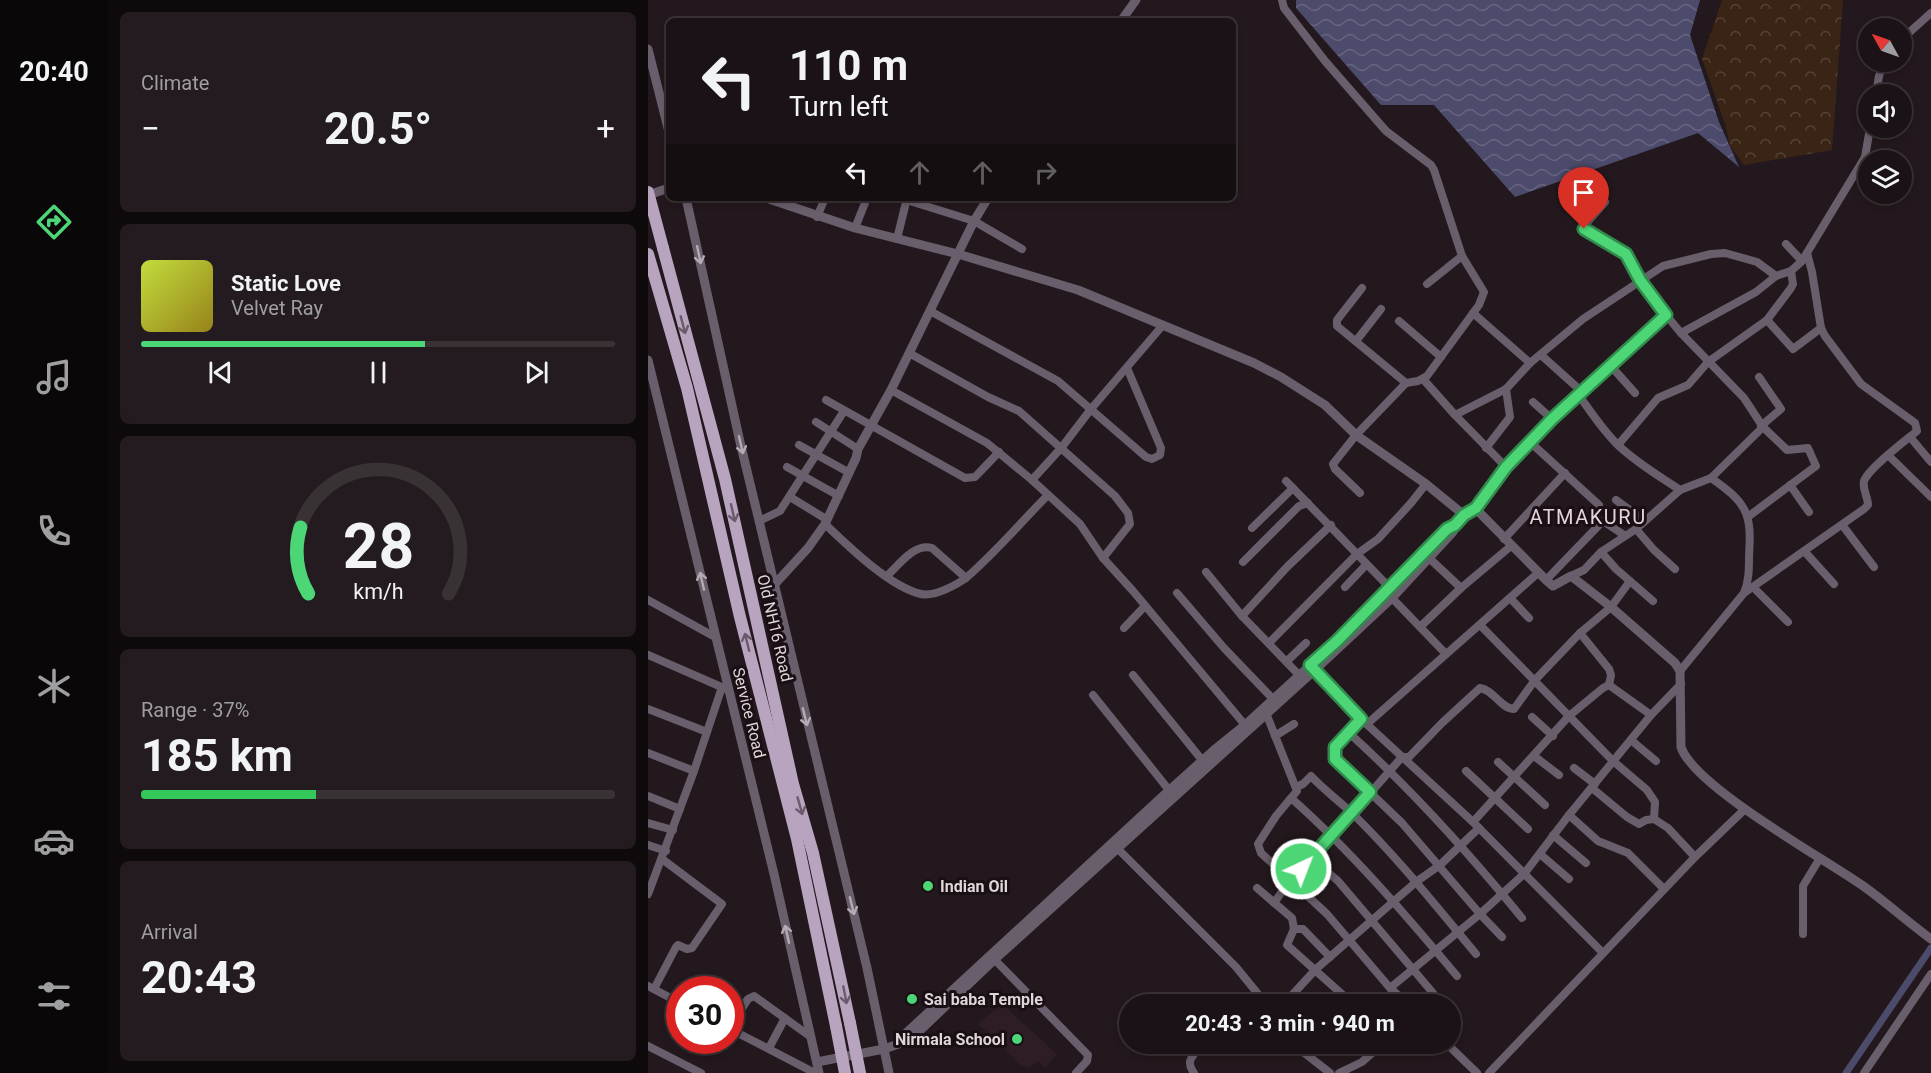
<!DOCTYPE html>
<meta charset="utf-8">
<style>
body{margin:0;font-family:Roboto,sans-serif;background:#231b1f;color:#f1f3f6;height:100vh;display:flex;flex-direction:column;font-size:22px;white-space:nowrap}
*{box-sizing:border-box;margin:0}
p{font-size:20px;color:#9f9ea1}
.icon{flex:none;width:33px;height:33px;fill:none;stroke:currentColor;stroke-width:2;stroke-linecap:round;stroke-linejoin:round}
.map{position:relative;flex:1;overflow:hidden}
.panel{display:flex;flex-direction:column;gap:12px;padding:12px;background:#0e0a0c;width:540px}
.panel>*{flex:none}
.guide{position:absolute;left:18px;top:18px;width:570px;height:183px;border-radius:9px;box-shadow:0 3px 9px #0003,0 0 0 2px #383235;background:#1a1216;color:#f1f3f6;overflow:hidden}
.needle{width:39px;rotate:310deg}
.controls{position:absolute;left:1210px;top:18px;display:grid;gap:12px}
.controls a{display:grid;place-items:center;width:54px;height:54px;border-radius:50%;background:#1a1216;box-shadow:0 3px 9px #0003,0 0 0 2px #383235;font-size:30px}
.speed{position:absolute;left:18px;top:976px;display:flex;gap:12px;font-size:30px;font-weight:700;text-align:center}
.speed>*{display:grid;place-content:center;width:78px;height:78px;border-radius:50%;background:#1a1216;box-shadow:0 3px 9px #0003,0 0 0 2px #383235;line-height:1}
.speed .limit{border:9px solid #d22;background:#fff;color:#111}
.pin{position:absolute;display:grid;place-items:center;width:51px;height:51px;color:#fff;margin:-62px -26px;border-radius:50% 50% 50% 0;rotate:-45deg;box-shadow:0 0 6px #0007}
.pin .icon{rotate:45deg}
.me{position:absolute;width:66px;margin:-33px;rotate:43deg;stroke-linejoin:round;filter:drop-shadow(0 0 4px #0008)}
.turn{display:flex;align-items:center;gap:21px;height:126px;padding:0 24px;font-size:27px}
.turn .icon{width:78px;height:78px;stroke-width:2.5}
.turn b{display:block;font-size:42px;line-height:51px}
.lanes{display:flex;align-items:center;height:57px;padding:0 24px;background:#0003;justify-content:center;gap:30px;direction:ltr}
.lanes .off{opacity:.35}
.big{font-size:45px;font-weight:700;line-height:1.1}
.panel .card{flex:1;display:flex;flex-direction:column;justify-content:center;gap:9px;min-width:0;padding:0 21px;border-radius:9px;background:#231b1f}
.panel .dial{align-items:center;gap:0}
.dial svg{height:156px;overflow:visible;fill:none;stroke:#383235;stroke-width:7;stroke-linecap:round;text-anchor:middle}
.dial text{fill:#f1f3f6;stroke:none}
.song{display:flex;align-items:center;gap:18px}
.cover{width:72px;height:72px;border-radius:9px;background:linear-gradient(135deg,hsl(70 70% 55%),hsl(50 70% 35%))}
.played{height:6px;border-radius:3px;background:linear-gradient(90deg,#4cd676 60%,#383235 60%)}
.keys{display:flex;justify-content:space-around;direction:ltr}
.heat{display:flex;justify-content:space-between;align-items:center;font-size:33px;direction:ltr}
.charge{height:9px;border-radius:4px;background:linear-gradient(90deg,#34c759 37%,#383235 0)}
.trip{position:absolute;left:471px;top:994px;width:342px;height:60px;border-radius:30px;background:#1a1216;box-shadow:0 3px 9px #0003,0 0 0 2px #383235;font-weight:700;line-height:60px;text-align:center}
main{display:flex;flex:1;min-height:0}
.tab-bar{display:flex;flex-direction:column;width:108px;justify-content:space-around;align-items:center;background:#0a0709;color:#9f9ea1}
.tab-bar .icon{width:42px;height:42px}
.tab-bar .selected{color:#4cd676}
.tab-bar b{font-size:27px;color:#f1f3f6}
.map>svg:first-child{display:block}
</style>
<main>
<nav class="tab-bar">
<b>20:40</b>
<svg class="icon selected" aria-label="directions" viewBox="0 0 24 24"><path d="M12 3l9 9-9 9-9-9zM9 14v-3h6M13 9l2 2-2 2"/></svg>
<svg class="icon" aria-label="music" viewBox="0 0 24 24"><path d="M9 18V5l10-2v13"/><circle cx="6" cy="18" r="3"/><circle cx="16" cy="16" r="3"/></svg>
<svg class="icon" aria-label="phone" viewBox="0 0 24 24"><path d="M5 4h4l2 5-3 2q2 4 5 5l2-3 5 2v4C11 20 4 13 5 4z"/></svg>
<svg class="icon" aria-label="climate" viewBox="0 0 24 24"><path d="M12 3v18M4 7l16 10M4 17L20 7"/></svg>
<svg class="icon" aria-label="car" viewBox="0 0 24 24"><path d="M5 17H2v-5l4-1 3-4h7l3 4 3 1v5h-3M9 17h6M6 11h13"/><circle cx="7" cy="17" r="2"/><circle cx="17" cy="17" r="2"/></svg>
<svg class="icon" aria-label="filters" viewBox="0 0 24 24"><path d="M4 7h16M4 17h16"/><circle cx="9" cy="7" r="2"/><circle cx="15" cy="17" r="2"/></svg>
</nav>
<section class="panel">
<div class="card"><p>Climate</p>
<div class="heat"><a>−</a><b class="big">20.5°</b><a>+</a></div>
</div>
<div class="card">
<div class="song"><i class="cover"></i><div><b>Static Love</b><p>Velvet Ray</p></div></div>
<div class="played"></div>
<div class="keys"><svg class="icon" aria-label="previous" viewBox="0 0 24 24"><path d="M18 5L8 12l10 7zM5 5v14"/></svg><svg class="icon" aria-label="pause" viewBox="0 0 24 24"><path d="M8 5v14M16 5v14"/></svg><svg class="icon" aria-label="next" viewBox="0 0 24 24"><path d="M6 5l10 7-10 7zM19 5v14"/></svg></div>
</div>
<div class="card dial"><svg viewBox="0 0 100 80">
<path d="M14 69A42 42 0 1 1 86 69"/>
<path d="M14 69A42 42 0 0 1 10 35" stroke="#4cd676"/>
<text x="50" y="56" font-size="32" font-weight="700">28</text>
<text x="50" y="72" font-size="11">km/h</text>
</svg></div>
<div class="card"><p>Range · 37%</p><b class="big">185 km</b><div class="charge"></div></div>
<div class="card"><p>Arrival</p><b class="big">20:43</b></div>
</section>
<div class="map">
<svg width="1283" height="1073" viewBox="0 0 1283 1073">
<defs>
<pattern id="forest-crowns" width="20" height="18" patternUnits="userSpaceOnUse" patternTransform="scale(1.5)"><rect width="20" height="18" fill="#3a2415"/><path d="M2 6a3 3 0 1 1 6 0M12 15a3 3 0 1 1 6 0" fill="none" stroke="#564336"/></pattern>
<pattern id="water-waves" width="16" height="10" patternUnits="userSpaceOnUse" patternTransform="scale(1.5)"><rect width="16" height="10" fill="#4d4b6b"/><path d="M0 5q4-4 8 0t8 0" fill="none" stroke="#666480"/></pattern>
</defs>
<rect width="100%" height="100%" fill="#23181d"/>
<polygon fill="#2f1d25" points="354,1004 409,1054 397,1068 390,1061 381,1068 373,1065 330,1024"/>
<polygon fill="url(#forest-crowns)" points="1074,0 1195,0 1184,150 1096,165 1082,146 1077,124 1054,59"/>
<polygon fill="url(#water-waves)" points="648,0 1052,0 1042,35 1071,122 1091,167 1050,133 867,197 786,105 733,105 648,8"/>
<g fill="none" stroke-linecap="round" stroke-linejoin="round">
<polyline stroke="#4d4b6b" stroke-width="7" points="1198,1073 1283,948"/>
<g stroke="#695f6c" stroke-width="8">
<polyline points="634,0 636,8 677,61 738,131 783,165 786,170 814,256 836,292 831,305 779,376 770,381 758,383 708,435 685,464 687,469 712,493"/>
<polyline points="1254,39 1283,13"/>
<polyline points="1228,94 1231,76 1236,62"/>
<polyline points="252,198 326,221 374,249"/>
<polyline points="169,217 177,198"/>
<polyline points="207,228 219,198"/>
<polyline points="249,239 259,198"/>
<polyline points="1138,244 1154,261"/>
<polyline points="779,284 814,256"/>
<polyline points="714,288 689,320 689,326 758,383"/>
<polyline points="282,311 410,381 498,457 504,459 512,455 513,448 479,368"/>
<polyline points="825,313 882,363"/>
<polyline points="1119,320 1145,349 1173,328"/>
<polyline points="751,321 793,357"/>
<polyline points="1033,333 1108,292 1128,276 1143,271"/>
<polyline points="708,341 733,309"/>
<polyline points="261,353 340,397 371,411 467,496 480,513 482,524 455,558"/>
<path d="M893 355 932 390 930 394C943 412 955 431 971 446 989 463 1011 476 1032 490"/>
<polyline points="962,365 987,393"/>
<polyline points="1111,377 1133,409 1113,426"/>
<polyline points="775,379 807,415 858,467"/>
<polyline points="243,390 339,443 384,480 432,524 455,558 485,591 597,725"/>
<polyline points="178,400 317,478 327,477 351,452"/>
<polyline points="885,402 904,419"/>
<polyline points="807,415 858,389 882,363 935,319 1015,266 1063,254 1077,253 1109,262 1128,276"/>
<polyline points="168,422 210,449"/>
<polyline points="1262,437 1283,462"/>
<polyline points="882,442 951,505"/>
<polyline points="151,445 200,472"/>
<polyline points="970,445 1010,398 1040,385 1060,362 1119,320 1143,288 1145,284 1143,271 1154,261 1217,157 1222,128"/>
<polyline points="838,448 862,417 858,389"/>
<polyline points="1241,456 1283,497"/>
<polyline points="139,467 191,496"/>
<polyline points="384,480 414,447 443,409 515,325"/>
<polyline points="638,481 742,588"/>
<polyline points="1142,485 1161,512"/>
<polyline points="142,497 178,519"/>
<polyline points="968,500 997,521"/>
<polyline points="828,509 858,467 904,419 1018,315"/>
<polyline points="1101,516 1168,466 1160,448 1139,450 1115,427"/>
<polyline points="111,521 132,511 196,411"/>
<path d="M177 524C200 546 242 587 273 594 286 597 309 585 319 577 348 552 373 522 400 495"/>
<polyline points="1195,526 1226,567"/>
<polyline points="604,528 645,488"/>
<polyline points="988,529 1006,550 1027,569"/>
<polyline points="856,539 917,473"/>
<polyline points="953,552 968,569 1005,601"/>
<polyline points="1157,552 1186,584"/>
<polyline points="781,558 813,588"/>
<polyline points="595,562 651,506 660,503"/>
<polyline points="558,572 594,616 651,675"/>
<path d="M239 576C251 565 266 543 284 548L318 578"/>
<polyline points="923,576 936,570 953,552 988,529 1032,490 1063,478 1115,427 1096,398 1033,333 1018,315 991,280 977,254 937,231 936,226 957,202"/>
<polyline points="898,580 955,521 976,535"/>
<polyline points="697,587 718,565"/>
<polyline points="1105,587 1140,622"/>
<polyline points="529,593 576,648 625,699"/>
<path d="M1096 593 1216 509 1220 505C1220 497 1214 489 1216 481 1221 468 1257 441 1269 431L1267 423 1263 420 1213 384 1177 336 1173 328 1164 272 1159 253"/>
<polyline points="744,598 798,654"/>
<polyline points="862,598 881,618"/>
<polyline points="0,600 67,637"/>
<polyline points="594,616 639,567 683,525"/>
<polyline points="832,625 965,761 999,790 1007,802 1006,819"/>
<polyline points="772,627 813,588 863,546"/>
<polyline points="476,628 497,606"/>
<polyline points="932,633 961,669 963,675 961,685"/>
<polyline points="621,643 709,554 730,539 763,503 778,484"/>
<polyline points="0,655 78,689"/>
<polyline points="639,661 658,643"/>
<polyline points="665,667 713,719 825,822 954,952"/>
<path d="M1032 671 1096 593C1101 581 1101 569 1101 556 1104 513 1099 503 1063 478"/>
<polyline points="485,675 554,760"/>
<polyline points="445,695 521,790"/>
<polyline points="0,709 59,732"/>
<path d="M618 713 649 791 643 798C703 851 757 914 809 976"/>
<polyline points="884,717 905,736"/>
<polyline points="713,719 687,747 687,759 754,823 832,914 854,937"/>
<polyline points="719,724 890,573"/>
<path d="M700 732C763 789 820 852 874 918"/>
<polyline points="627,736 646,724"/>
<polyline points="983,740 1008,761"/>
<polyline points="0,753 46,771"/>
<polyline points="886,756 911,775"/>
<polyline points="850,762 897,805"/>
<polyline points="926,768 947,784"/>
<polyline points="818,771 880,829"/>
<path d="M648 787 655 784 663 776C676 790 691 801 705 814 749 857 788 906 828 954"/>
<polyline points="944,788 979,817 991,824 998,820 1006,819 1020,828 1047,857"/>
<polyline points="0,796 32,809"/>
<polyline points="643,798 628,816 610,844 613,853 679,914 742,988 761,1005"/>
<polyline points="921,815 950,841 980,853 1016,889"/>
<polyline points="825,822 921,716 955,688 961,685 1003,715"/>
<polyline points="0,823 25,830"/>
<polyline points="905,835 938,863"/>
<polyline points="0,845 18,851"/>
<polyline points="467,846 588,967 619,1005"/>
<polyline points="892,854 921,879"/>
<polyline points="664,859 690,881 785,993"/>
<polyline points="609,888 644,918 646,929 655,929 682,957"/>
<polyline points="0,894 46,771 74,687"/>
<path d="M626 903 643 879 664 859 754 757H761L794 723 832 688C846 690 853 709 866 709L887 680 932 633 963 607 982 581"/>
<polyline points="646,929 639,945 706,1005"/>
<polyline points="1155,934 1155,886 1172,858"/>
<polyline points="343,956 440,1055 439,1061 428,1073"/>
<polyline points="0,986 32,1003"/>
<polyline points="742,988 832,914 876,874 921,815 1003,715 1033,684"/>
<polyline points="6,989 28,947 30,945 39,949 44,948 74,904 14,859"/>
<polyline points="635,1005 668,969 768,882 792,865 831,828"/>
<polyline points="82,1027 100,999 106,996 163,1037"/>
<polyline points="82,1029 167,1073"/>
<polyline points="645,1044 682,1073"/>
<polyline points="799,1044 829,1073"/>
<polyline points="0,1046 53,1073"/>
<polyline points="121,1048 137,1018"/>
<path d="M546 1073C538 1062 543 1058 550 1049L549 1044"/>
<polyline points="691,1073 714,1062 734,1044"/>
<polyline points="841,1073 1047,857 1097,809"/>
<polyline points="1216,1073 1283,974"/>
</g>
<g stroke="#695f6c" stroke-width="9">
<polyline points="473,21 488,0"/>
<polyline points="0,49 21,132"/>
<polyline points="0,195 21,188"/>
<polyline points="38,198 92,442 219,968 241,1073"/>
<polyline points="118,198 207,228 310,254 430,290 606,363 633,377 677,405 708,435 778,484 816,515"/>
<polyline points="0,360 126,874 171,1073"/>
<polyline points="126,585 160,548 177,524 208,458 210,449 243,390 326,221 340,198"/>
<polyline points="254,1042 257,1034 516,795 566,750 597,725 689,641 799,529 807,525"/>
<path d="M169 1062 236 1049 262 1040 346 960 667 670 744 598 805 532C809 521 817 514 828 509L898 580 905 586 923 576 963 607 1027 663 1032 671 1033 747C1046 787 1179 860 1218 888 1240 904 1261 923 1283 939"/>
</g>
<g stroke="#b9a4bf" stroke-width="12">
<polyline points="15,248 77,479 145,784 165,853 202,1023"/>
<polyline points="0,254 39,388 92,617 149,839 188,1026"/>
</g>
<g stroke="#b9a4bf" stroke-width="12">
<polyline points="0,192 15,248"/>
<polyline points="202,1023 212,1073"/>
<polyline points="188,1026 197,1073"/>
</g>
</g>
<defs><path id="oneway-shaft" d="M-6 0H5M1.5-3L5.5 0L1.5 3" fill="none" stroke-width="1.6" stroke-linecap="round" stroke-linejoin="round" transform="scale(1.5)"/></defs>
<g stroke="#b5acb3">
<use href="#oneway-shaft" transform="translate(51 255) rotate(78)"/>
<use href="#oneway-shaft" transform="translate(93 445) rotate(77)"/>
<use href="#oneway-shaft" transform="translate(54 581) rotate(-103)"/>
<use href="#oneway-shaft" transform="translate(157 717) rotate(76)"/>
<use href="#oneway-shaft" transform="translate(204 906) rotate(76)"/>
<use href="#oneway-shaft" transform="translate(139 934) rotate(-103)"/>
</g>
<g stroke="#6a5a6a">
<use href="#oneway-shaft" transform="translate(35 325) rotate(75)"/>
<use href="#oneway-shaft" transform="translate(85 513) rotate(77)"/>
<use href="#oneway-shaft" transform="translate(99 642) rotate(-104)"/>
<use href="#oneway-shaft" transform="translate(152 806) rotate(74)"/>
<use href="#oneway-shaft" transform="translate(197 995) rotate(79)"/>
</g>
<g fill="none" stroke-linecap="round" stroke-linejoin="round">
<g stroke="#318b4d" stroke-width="15">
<polyline id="route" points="653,869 722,792 687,759 687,747 713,719 662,665 689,641 799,529 807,525 816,515 828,508 858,467 904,419 1018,315 992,280 978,254 936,229"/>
</g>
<use href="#route" stroke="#4cd676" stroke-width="10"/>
</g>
<g fill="#4cd676" stroke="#1a0f14" stroke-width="2">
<circle cx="280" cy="886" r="6"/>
<circle cx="264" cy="999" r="6"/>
<circle cx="369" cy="1039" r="6"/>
</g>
<g text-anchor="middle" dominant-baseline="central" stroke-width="6" stroke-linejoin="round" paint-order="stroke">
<g font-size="16" fill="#ded6d9" stroke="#1a0f14">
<text transform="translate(127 628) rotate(77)">Old NH16 Road</text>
<text transform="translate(101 713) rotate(76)">Service Road</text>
</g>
<g font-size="16" font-weight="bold" fill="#ded6d9" stroke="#1a0f14" text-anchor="start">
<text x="292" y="886">Indian Oil</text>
<text x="276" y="999">Sai baba Temple</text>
<text x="357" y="1039" text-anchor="end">Nirmala School</text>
</g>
<g font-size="20" letter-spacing="1.5" fill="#e4d3da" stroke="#1a0f14">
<text x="940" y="517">ATMAKURU</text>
</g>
</g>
</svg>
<div class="controls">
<a><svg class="needle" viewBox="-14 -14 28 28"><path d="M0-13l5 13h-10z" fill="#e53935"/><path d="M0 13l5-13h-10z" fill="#9f9ea1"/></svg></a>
<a><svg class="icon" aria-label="sound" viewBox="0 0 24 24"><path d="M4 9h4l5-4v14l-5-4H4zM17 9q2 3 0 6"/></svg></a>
<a><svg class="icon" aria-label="layers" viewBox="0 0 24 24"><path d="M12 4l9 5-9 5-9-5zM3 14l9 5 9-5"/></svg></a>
</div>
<div class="speed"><div class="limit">30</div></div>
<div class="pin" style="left:936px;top:229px;background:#d93025"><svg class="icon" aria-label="arrive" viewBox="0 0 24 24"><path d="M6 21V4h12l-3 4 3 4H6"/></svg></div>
<svg class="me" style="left:653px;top:869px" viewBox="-20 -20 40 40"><circle r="17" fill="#4cd676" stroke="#fff" stroke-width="3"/><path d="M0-11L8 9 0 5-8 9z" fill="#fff"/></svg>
<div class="trip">20:43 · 3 min · 940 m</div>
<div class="guide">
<div class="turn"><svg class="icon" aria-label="left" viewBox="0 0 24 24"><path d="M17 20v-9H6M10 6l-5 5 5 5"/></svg><div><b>110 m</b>Turn left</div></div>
<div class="lanes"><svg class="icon" aria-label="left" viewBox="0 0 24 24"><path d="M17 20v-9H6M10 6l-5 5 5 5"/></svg><svg class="icon off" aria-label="ahead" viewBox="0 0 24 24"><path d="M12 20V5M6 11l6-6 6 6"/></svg><svg class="icon off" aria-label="ahead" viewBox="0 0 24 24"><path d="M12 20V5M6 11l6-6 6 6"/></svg><svg class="icon off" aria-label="right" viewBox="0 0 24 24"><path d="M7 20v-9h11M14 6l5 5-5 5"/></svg></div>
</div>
</div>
</main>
